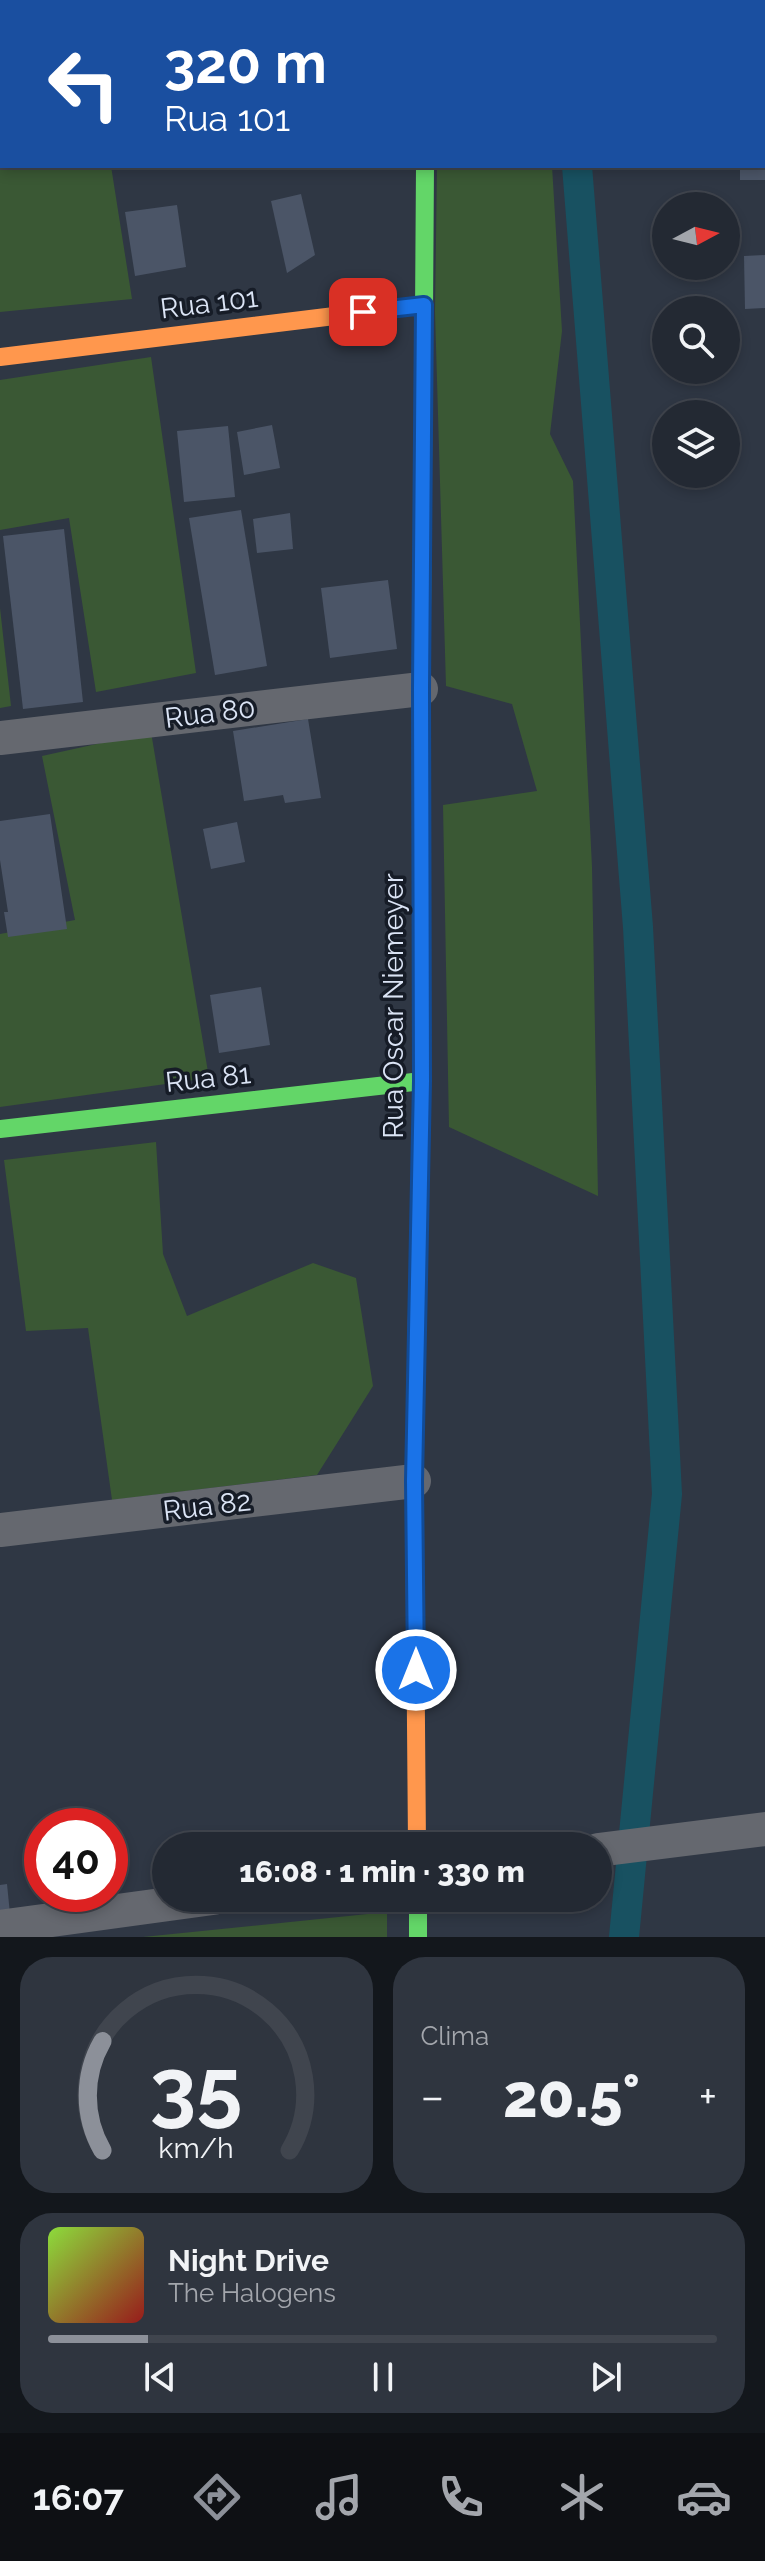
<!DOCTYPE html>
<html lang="pt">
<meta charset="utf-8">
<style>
body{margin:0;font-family:Raleway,sans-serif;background:#2f353f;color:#f1f3f6;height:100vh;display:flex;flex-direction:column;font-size:30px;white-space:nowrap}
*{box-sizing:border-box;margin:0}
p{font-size:26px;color:#a3a6ac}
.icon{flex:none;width:44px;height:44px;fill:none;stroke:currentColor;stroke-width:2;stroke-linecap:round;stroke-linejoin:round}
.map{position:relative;height:1937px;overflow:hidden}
.panel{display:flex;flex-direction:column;gap:20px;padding:20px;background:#13171c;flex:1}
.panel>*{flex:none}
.guide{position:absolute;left:0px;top:0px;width:766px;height:168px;box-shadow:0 4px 12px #0003,0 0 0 2px #40454e;background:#1a4fa0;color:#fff;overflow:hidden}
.needle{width:52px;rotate:83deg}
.buttons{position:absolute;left:652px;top:192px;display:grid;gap:16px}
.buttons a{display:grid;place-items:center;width:88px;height:88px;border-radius:50%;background:#232933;box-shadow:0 4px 12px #0003,0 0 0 2px #40454e;font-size:40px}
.speed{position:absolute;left:24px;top:1808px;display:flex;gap:16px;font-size:40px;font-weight:700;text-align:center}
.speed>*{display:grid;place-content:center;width:104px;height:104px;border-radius:50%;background:#232933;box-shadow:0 4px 12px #0003,0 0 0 2px #40454e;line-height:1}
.speed .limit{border:12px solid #d22;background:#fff;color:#111}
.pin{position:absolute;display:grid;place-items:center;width:68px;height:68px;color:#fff;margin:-34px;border-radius:16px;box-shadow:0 4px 12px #0006}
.me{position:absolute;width:88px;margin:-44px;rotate:0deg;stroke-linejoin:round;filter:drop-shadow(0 0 6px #0008)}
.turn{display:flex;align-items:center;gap:28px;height:168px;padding:0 32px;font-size:36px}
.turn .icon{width:104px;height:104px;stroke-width:2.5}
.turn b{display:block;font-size:56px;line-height:68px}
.big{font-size:60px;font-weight:800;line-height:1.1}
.panel .card{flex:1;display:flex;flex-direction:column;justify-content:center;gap:12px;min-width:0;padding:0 28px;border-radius:32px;background:#2f353f}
.panel .dial{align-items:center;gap:0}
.dial svg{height:208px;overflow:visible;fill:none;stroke:#40454e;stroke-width:7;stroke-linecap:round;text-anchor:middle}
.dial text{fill:#f1f3f6;stroke:none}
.song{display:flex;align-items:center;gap:24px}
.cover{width:96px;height:96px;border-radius:12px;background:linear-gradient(135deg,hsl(90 70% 55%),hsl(0 70% 35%))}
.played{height:8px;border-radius:4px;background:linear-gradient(90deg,#8c9099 15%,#40454e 15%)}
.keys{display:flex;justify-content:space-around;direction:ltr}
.heat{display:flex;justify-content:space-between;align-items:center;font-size:44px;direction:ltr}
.panel .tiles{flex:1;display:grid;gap:20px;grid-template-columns:1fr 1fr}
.card:last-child{grid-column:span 2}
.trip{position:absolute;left:152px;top:1832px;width:460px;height:80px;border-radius:40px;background:#232933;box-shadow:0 4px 12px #0003,0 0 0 2px #40454e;font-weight:800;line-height:80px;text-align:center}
.tabs{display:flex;height:128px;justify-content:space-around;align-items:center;background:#0e1014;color:#a3a6ac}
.tabs .icon{width:56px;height:56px}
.tabs .current{color:#8c9099}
.tabs b{font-size:36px;color:#f1f3f6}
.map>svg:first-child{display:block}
</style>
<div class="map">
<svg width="765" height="1937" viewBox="0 0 765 1937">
<rect width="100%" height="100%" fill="#2f3744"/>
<g fill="#3a5834">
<polygon points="0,141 2,141 2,166 111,166 132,299 0,312"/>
<polygon points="437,166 552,166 562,331 550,434 573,481 592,867 598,1196 449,1127 443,805 537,791 512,704 446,686 435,312"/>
<polygon points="151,357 196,673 96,692 69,518 0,530 0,380"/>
<polygon points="0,608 11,706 0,708"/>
<polygon points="151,732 209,1078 0,1107 0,934 75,920 42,756"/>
<polygon points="156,1142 163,1254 187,1316 313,1263 356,1278 373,1386 317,1475 112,1500 88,1328 26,1331 4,1160"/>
<polygon points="387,1912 387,1937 143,1937"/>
</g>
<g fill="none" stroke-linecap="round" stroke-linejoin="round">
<g stroke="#185161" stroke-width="30">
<polyline points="573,0 573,2"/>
<polyline points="577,166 638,927 667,1494 624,1937"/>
</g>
</g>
<g fill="#4b5567">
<rect x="740" y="166" width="25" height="14"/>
<polygon points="301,194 315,255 287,273 271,201"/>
<polygon points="177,205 186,267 135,276 125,212"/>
<polygon points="765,255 765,308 745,309 744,256"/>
<polygon points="272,425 280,468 244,475 237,432"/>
<polygon points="228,426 235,497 184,502 177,431"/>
<polygon points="241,510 267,666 215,675 189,518"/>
<polygon points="290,513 293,549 257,553 253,519"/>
<polygon points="64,529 83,702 23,709 3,536"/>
<polygon points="388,580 397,649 330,658 321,588"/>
<polygon points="308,719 321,798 285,803 283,795 244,801 233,731"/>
<polygon points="50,814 67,929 8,937 4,912 8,912 0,860 0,821"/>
<polygon points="237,822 245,862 211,869 203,829"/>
<polygon points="261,987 270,1045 219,1053 210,995"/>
<polygon points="7,1884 10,1914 0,1915 0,1885"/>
</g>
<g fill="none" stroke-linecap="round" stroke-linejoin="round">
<g stroke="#65686f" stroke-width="34">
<polyline points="0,738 421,689"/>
<polyline points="0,1530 414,1481"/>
<polyline points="598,1850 765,1829"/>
<polyline points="0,1927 213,1898"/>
</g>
<g stroke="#63d668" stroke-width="18">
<polyline points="421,756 425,166"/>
<polyline points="0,1129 422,1081"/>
<polyline points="418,1898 418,1937"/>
</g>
<g stroke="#ff974d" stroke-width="18">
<polyline points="426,0 426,2"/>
<polyline points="0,357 424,305"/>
<polyline points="417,1846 414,1481 417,1314"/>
</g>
<polyline stroke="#b3261e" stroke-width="18" points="417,1314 422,1081 421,756"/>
</g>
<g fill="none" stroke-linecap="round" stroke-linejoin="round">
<g stroke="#114b97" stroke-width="20">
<polyline id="route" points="363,312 424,305 421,689 422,1081 414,1481 416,1670"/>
</g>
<use href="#route" stroke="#1a73e8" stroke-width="14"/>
</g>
<g text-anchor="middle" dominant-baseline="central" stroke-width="7" stroke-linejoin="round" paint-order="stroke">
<g font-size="28" fill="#dbe4f5" stroke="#161c27">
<text transform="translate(209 303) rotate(-7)">Rua 101</text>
<text transform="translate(210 713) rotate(-7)">Rua 80</text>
<text transform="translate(393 1006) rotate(-90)">Rua Oscar Niemeyer</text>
<text transform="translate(208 1078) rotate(-6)">Rua 81</text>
<text transform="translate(207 1506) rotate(-7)">Rua 82</text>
</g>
</g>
</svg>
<div class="buttons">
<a><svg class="needle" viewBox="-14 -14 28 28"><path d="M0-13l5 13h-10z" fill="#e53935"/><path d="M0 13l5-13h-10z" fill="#a3a6ac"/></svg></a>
<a><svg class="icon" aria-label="search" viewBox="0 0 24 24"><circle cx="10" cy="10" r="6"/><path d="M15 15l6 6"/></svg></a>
<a><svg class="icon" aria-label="layers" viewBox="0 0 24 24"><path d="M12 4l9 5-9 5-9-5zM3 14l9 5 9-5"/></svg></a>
</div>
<div class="speed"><div class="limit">40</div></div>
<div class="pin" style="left:363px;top:312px;background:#d93025"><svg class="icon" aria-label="arrive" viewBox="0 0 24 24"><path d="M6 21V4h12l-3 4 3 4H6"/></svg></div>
<svg class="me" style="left:416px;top:1670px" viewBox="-20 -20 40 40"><circle r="17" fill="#1a73e8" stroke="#fff" stroke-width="3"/><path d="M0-11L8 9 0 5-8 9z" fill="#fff"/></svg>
<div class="trip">16:08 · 1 min · 330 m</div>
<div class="guide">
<div class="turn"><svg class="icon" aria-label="left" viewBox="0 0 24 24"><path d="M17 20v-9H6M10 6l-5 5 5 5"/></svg><div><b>320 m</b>Rua 101</div></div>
</div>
</div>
<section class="panel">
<div class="tiles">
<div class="card dial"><svg viewBox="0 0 100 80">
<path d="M14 69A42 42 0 1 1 86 69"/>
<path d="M14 69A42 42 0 0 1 14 27" stroke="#8c9099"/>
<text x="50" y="56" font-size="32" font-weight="700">35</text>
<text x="50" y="72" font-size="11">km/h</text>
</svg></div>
<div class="card"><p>Clima</p>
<div class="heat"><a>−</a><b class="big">20.5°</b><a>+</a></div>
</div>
<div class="card">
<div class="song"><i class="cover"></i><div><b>Night Drive</b><p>The Halogens</p></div></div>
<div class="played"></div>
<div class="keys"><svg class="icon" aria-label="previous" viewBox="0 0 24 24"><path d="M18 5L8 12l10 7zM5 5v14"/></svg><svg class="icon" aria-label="pause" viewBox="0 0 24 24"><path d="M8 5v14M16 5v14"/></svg><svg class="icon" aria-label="next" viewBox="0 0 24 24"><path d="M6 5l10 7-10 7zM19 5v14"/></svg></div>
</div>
</div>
</section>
<nav class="tabs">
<b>16:07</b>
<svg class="icon current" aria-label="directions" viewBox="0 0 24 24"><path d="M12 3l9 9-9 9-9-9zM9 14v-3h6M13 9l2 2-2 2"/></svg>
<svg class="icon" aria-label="music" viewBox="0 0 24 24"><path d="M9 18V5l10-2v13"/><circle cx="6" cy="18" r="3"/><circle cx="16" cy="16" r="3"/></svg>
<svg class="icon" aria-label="phone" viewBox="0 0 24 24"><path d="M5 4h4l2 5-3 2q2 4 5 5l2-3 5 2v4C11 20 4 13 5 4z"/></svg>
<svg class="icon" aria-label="climate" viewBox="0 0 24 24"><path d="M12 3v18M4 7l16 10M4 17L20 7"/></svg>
<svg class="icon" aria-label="car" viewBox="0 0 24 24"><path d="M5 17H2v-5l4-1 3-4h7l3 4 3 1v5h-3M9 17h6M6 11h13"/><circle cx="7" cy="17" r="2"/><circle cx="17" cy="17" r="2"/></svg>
</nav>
